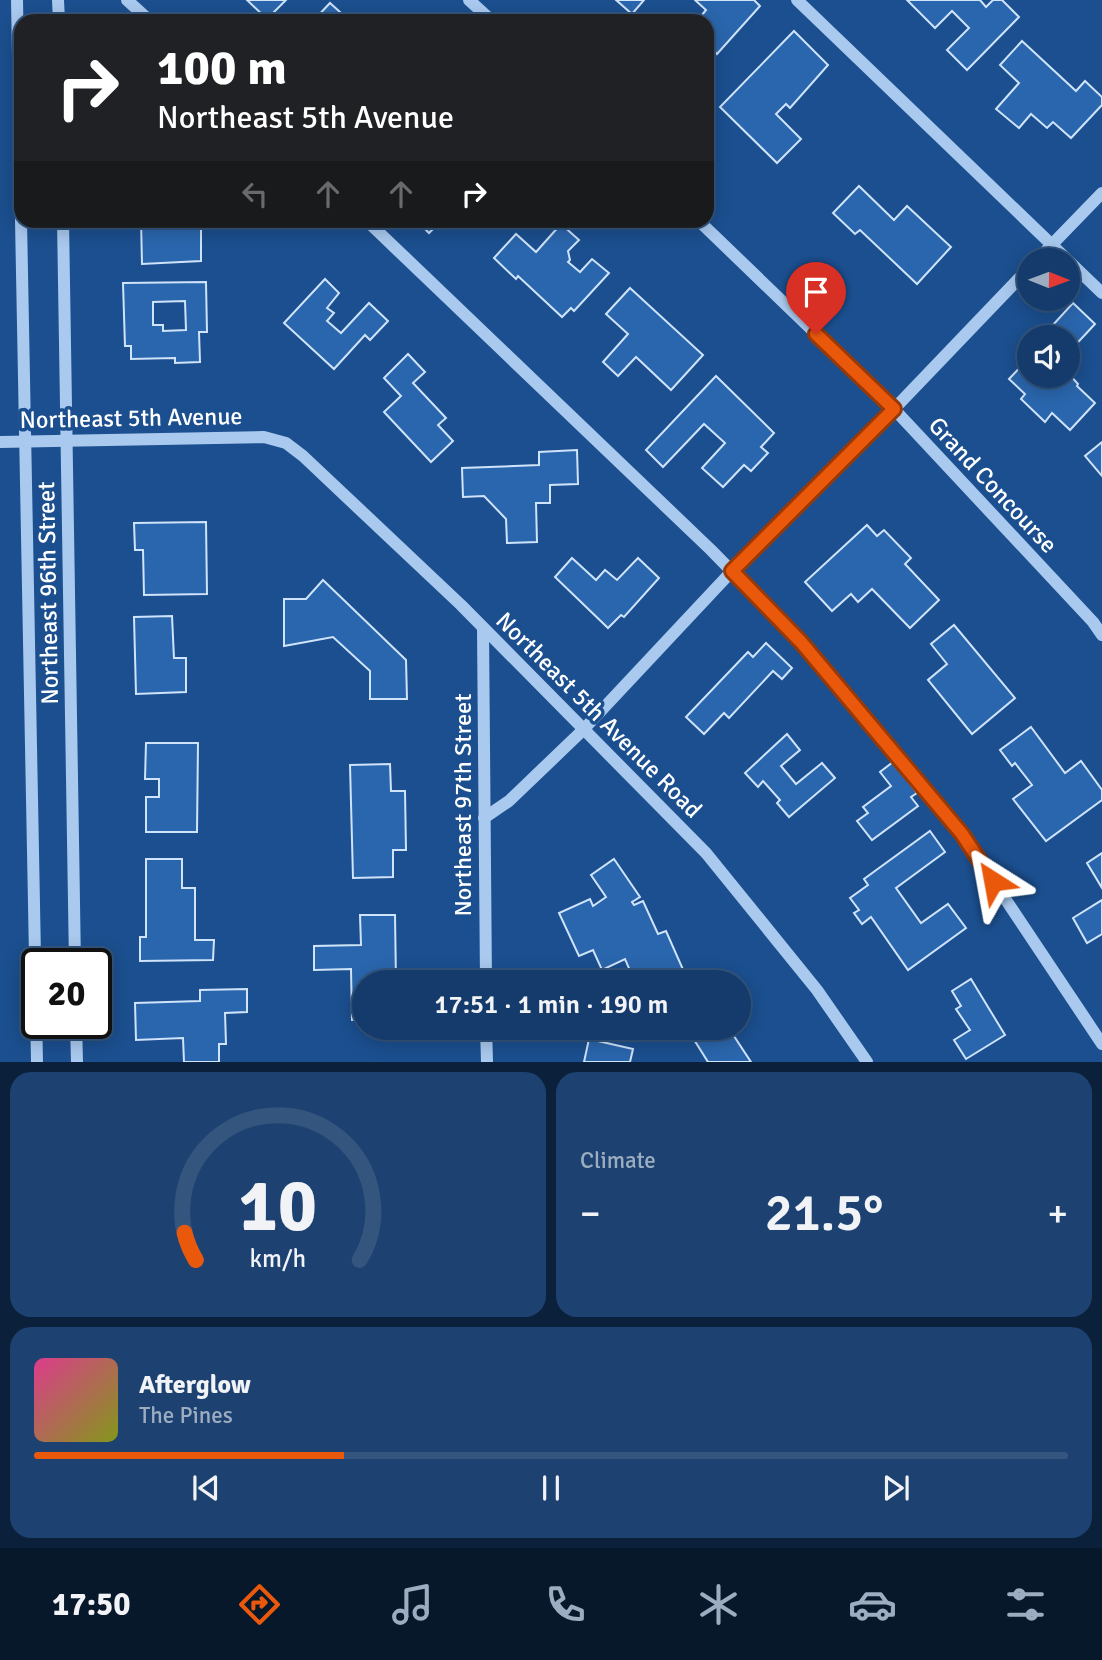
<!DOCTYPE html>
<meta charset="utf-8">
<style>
body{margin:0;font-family:Signika,sans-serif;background:#1d4271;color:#f1f3f6;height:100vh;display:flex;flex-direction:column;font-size:26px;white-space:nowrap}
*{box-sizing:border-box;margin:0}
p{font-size:23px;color:#9dadc1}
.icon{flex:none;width:38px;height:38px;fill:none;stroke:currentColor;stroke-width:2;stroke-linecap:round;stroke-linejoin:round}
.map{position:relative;height:1062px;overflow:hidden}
.details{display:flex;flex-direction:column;gap:10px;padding:10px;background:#0b203b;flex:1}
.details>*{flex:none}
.banner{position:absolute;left:14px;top:14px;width:700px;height:214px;border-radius:21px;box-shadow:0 4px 18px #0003,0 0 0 2px #33557e;background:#202124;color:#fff;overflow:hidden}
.needle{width:46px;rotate:91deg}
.buttons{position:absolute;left:1017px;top:248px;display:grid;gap:14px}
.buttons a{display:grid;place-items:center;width:63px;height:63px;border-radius:50%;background:#143b6b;box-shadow:0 4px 18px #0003,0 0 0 2px #33557e;font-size:35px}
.speed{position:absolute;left:21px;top:948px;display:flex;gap:14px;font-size:35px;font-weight:700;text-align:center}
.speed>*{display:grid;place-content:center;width:91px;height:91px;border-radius:50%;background:#143b6b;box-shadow:0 4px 18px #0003,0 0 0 2px #33557e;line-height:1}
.speed .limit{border:4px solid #111;border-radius:10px;background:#fff;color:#111}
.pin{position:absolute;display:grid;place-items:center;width:60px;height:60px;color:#fff;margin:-72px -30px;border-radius:50% 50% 50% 0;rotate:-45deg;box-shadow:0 0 7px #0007}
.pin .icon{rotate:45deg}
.me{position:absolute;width:77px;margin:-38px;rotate:326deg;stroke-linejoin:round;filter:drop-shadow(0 0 5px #0008)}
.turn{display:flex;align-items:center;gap:24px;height:147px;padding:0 28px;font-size:32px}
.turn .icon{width:91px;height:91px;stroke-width:2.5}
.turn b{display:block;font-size:49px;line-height:60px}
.lanes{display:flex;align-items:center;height:66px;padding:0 28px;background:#0003;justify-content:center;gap:35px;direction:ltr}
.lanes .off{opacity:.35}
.big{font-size:52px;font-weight:600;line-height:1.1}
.details .widget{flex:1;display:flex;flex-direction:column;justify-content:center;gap:10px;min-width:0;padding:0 24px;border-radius:21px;background:#1d4271}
.details .dial{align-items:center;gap:0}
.dial svg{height:182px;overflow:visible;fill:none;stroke:#33557e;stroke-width:7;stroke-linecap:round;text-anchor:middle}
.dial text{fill:#f1f3f6;stroke:none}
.song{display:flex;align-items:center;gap:21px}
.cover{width:84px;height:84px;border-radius:10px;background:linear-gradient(135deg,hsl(330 70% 55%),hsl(70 70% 35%))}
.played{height:7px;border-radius:4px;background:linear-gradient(90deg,#ea580c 30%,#33557e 30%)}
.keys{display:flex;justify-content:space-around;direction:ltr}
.heat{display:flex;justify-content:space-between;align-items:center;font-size:38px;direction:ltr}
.details .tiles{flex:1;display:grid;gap:10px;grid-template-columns:1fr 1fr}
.widget:last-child{grid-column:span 2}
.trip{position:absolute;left:352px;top:970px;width:399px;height:70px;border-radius:35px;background:#143b6b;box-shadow:0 4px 18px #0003,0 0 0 2px #33557e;font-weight:600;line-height:70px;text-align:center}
.tabs{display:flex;height:112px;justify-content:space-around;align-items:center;background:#08182b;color:#9dadc1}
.tabs .icon{width:49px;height:49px}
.tabs .selected{color:#ea580c}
.tabs b{font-size:32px;color:#f1f3f6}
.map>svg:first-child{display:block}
</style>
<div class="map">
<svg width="1102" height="1062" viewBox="0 0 1102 1062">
<rect width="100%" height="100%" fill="#1b4f8f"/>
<g fill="#2a66ad" stroke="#cfe3fa" stroke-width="2" fill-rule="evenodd">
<polygon points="247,0 286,0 267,19"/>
<polygon points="616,0 644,0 632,14"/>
<polygon points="695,0 754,0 760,6 717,54 707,44 707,21 697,21 706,10"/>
<polygon points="907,0 980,0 986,7 993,0 1002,0 1019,17 967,70 947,50 969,28 952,11 935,28"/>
<polygon points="330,3 350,21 313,21"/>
<polygon points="794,31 828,65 790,108 786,104 776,114 801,139 777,163 720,107"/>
<polygon points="1022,41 1076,91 1085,81 1102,97 1102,105 1071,138 1053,122 1047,128 1031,114 1019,128 996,109 1019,83 1000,65"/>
<polygon points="859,186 894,220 907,206 951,247 917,284 860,230 855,234 833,213"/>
<polygon points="141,220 201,220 201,261 142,264"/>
<polygon points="416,220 442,220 429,233"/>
<polygon points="561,224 579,240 568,251 570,260 568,262 580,272 592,259 609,273 574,311 571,308 562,317 518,276 516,279 494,258 516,234 536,252"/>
<polygon points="325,279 339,293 327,308 334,313 327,321 341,333 369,303 388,321 370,340 365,335 334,369 284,323"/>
<path d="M206 282 207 332H199L200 362 175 363V358L131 359V346H125L123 283ZM185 301 186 330 163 331V325H153V302Z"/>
<polygon points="630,288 703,355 671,390 636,357 618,376 603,362 628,334 606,314"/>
<polygon points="1073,303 1095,324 1068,353 1068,338 1041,338"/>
<polygon points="408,354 425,372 413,383 446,418 438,425 453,441 431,462 384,412 401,396 384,378"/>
<polygon points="1029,358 1029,376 1068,376 1068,373 1078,384 1077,386 1095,403 1070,430 1052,413 1045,422 1021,399 1025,394 1009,379"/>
<polygon points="716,376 774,433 761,447 768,453 751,471 744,465 723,487 702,468 725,443 704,424 663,467 646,450"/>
<polygon points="1102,442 1102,476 1085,456"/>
<polygon points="577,450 578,484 550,485 550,503 536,503 537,542 507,543 506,519 484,496 463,497 462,468 539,465 539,452"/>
<polygon points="206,522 207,594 144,595 143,550 135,550 134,523"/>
<polygon points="867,525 877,536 884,530 911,558 905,564 939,600 910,628 872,589 858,602 851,594 832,611 805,582"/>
<polygon points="572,558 596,580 605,570 617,580 638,558 659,578 624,617 621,615 608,628 555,577"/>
<polygon points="323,580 406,660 407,699 370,699 370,671 333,637 284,646 284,599 306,599"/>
<polygon points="172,616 174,658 186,658 186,692 136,694 134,617"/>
<polygon points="954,625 1015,698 972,734 928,680 947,664 931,644"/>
<polygon points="766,643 792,668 782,679 773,671 729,718 724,713 704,734 686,717 748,652 753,657"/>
<polygon points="1031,727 1065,773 1081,761 1102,790 1102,800 1046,841 1013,799 1032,785 1015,763 1012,766 1000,750"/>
<polygon points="787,734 800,750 781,766 796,784 822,763 835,778 789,817 777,803 780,800 763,781 758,787 745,773"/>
<polygon points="146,743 198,743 197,832 146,832 146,797 159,797 159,779 145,779"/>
<polygon points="893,762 917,793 911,797 918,806 872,840 857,821 868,813 863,807 891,786 880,772"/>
<polygon points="390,764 391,791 405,791 406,850 393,850 393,877 353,878 350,765"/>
<polygon points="930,831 945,852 896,888 921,923 948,904 966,928 908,970 871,917 862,924 854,913 859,910 850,898 868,885 864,879"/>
<polygon points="1102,853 1102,888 1087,863"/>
<polygon points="146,859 182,859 182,888 195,888 195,940 214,940 213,960 140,961 140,937 146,937"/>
<polygon points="614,859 640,897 632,902 634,905 643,901 658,934 666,931 685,974 667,982 659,982 657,978 649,982 635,982 625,959 602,970 593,950 579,956 559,913 590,899 593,906 606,897 591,875"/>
<polygon points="1102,900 1102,934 1087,943 1073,918"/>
<polygon points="360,915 395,915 396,982 364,982 364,1019 352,1020 351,969 314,970 314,946 361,945"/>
<polygon points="971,979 1005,1035 966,1059 954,1040 970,1030 956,1009 961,1006 952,991"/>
<polygon points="247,989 247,1012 225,1013 226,1044 219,1044 219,1062 184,1062 183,1038 136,1040 135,1003 200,1001 200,990"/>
<polygon points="710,1027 728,1027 751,1062 708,1062 693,1038"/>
<polygon points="589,1039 633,1049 630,1062 584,1062"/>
</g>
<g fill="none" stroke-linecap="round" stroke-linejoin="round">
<g stroke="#a9c9ee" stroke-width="12">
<polyline points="17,0 21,220"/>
<polyline points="58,0 59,21"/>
<polyline points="127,0 150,21"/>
<polyline points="469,0 492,21"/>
<polyline points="797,0 1102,293"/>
<polyline points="21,220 37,1062"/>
<polyline points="63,220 75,964"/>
<polyline points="366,220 711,550 801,642 962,834 1102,1044"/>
<polyline points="698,220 894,409 1093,622 1102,635"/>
<polyline points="1036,261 1102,193"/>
<polyline points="0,442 264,437 286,443 303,456 461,605 706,853 817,990 867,1062"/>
<polyline points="483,628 486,982"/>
<polyline points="484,818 509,801 583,730 732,571 894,409 1029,268"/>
<polyline points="76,1024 77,1062"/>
<polyline points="486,1027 487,1062"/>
</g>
</g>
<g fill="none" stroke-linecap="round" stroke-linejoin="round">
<g stroke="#983908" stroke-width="18">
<polyline id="route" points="816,334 894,409 732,571 801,642 962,834 993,881"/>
</g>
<use href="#route" stroke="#ea580c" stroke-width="12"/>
</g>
<g text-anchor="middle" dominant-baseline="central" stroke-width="7" stroke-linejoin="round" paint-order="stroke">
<g font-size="24" fill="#fff" stroke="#1b4f8f">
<text transform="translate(131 418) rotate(-1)">Northeast 5th Avenue</text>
<text transform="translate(993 485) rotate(47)">Grand Concourse</text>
<text transform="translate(48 593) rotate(-91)">Northeast 96th Street</text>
<text transform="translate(599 715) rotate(45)">Northeast 5th Avenue Road</text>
<text transform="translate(463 805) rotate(-90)">Northeast 97th Street</text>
</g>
</g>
</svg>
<div class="buttons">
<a><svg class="needle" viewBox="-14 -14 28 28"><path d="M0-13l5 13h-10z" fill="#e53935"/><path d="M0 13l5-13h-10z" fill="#9dadc1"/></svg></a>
<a><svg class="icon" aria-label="sound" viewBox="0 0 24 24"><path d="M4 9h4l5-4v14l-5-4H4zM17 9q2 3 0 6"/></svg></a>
</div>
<div class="speed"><div class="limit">20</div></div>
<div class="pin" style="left:816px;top:334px;background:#d93025"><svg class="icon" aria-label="arrive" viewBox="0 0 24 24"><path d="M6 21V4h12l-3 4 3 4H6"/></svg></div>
<svg class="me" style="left:993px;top:881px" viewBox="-20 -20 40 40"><path d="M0-17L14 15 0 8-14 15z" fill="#ea580c" stroke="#fff" stroke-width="4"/></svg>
<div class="trip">17:51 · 1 min · 190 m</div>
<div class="banner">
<div class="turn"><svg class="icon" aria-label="right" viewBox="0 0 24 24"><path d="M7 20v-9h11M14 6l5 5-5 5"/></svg><div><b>100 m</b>Northeast 5th Avenue</div></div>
<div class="lanes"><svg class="icon off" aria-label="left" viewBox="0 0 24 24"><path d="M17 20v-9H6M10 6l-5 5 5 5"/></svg><svg class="icon off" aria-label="ahead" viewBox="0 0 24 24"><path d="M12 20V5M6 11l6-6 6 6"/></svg><svg class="icon off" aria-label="ahead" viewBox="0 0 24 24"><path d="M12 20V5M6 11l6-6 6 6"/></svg><svg class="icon" aria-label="right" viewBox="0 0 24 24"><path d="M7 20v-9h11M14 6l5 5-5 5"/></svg></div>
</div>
</div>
<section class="details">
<div class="tiles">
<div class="widget dial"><svg viewBox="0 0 100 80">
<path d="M14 69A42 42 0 1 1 86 69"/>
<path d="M14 69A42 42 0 0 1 9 57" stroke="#ea580c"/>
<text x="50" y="56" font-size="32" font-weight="700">10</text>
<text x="50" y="72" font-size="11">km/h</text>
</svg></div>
<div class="widget"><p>Climate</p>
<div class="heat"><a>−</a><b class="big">21.5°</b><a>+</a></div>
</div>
<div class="widget">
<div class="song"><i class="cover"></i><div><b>Afterglow</b><p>The Pines</p></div></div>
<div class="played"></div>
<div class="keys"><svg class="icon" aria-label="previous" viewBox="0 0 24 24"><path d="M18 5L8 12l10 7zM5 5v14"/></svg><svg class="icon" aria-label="pause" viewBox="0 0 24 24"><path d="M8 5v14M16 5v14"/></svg><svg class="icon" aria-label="next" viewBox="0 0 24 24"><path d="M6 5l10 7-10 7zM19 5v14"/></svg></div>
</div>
</div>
</section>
<nav class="tabs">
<b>17:50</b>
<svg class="icon selected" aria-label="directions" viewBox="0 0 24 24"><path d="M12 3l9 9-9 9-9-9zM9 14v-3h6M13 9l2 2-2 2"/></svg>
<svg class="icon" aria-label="music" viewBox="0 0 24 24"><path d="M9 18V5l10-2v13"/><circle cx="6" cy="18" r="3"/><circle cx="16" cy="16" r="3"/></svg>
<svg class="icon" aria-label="phone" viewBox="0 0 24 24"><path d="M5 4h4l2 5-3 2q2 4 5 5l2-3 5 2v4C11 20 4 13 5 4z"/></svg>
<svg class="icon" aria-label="climate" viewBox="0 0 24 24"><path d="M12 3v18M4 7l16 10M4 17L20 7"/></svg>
<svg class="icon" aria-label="car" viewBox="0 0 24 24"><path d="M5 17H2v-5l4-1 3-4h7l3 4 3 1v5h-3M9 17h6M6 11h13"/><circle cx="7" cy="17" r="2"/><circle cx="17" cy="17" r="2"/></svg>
<svg class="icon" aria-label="filters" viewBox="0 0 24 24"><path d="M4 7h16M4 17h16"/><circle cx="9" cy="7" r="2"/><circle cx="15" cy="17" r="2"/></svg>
</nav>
